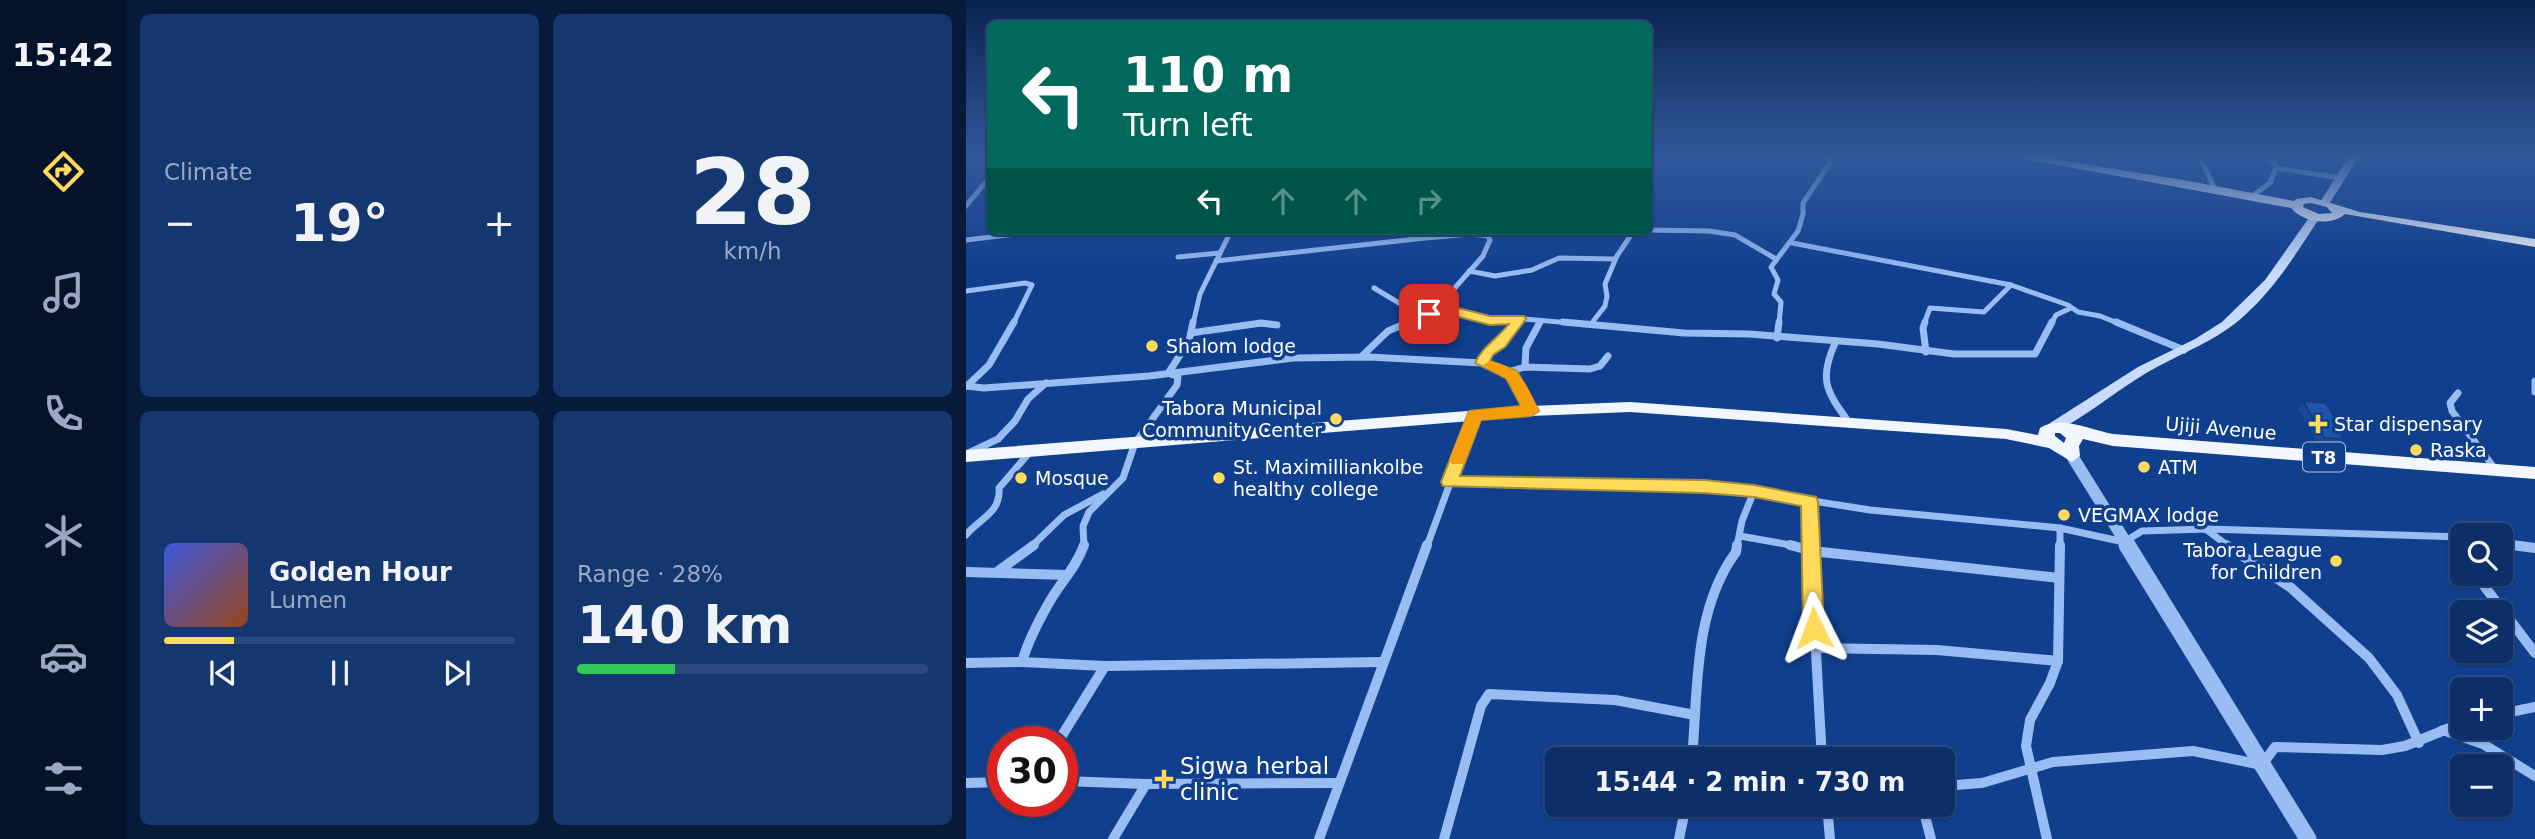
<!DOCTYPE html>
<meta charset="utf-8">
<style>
body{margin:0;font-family:"DejaVu Sans",sans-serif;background:#153770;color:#f1f3f6;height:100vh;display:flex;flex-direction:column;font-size:26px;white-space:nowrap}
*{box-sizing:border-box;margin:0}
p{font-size:23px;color:#9aa9c1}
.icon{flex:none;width:38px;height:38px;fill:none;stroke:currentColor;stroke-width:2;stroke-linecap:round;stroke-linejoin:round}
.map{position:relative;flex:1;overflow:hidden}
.drawer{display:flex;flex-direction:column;gap:14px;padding:14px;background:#071a3a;width:840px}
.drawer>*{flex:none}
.guide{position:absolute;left:21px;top:21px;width:665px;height:214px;border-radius:10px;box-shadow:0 2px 5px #0004,0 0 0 2px #2c4a7e;background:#00695c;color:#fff;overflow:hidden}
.tools{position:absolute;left:1484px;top:523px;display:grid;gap:14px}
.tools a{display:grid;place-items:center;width:63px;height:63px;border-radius:10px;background:#0c2f6a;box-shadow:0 2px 5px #0004,0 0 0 2px #2c4a7e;font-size:35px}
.speed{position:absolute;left:21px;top:726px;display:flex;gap:14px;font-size:35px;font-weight:700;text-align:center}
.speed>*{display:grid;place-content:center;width:91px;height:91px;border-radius:50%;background:#0c2f6a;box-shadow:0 2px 5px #0004,0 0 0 2px #2c4a7e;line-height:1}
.speed .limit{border:10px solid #d22;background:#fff;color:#111}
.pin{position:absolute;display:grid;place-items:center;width:60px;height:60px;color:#fff;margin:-30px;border-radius:14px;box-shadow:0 4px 10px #0006}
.me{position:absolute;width:77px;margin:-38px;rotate:357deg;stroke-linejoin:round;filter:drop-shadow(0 0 5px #0008)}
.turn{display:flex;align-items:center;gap:24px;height:147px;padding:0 21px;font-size:32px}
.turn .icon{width:91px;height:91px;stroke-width:2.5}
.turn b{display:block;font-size:49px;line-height:60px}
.lanes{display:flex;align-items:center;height:66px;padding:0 21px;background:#0003;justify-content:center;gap:35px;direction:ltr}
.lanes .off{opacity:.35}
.big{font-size:52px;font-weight:800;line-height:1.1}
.drawer .card{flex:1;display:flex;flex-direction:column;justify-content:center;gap:10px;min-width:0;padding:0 24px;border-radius:10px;background:#153770}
.drawer .dial{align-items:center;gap:0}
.dial b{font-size:91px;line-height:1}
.song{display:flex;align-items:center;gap:21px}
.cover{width:84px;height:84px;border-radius:10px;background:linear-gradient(135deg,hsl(230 70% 55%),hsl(20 70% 35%))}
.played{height:7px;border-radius:4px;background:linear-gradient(90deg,#ffda5b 20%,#2c4a7e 20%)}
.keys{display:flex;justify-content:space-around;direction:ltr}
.heat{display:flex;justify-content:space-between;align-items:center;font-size:38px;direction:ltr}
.charge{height:10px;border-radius:5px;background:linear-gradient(90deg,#34c759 28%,#2c4a7e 0)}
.drawer .tiles{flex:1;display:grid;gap:14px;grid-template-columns:repeat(2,1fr)}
.trip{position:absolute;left:579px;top:747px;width:410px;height:70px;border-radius:10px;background:#0c2f6a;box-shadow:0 2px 5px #0004,0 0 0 2px #2c4a7e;font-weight:800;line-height:70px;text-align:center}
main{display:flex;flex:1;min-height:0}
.dock{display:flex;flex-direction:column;width:126px;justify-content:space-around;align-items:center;background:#05132a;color:#9aa9c1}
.dock .icon{width:49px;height:49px}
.dock .active{color:#ffda5b}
.dock b{font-size:32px;color:#f1f3f6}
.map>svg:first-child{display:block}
</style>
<main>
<nav class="dock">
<b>15:42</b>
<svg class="icon active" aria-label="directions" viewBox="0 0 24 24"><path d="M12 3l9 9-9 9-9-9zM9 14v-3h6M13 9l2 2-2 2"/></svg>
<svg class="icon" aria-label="music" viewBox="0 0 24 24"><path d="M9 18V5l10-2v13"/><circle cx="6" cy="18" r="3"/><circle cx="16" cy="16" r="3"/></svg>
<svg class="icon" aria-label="phone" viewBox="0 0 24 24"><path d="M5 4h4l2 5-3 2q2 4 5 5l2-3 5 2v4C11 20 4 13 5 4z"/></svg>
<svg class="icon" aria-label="climate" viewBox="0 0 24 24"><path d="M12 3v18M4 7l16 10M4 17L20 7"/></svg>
<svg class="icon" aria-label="car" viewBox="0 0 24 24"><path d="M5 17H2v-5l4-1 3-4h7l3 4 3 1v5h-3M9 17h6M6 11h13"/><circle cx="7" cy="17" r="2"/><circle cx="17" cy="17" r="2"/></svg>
<svg class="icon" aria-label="filters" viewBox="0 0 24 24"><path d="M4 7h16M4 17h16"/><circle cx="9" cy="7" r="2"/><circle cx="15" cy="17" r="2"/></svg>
</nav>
<section class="drawer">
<div class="tiles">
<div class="card"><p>Climate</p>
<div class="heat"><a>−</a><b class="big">19°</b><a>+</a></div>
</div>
<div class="card dial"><b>28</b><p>km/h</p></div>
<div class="card">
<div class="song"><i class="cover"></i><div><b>Golden Hour</b><p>Lumen</p></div></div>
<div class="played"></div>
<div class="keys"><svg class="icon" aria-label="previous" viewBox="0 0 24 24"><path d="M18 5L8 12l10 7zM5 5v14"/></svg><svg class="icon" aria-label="pause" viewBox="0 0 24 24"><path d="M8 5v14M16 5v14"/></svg><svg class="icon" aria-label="next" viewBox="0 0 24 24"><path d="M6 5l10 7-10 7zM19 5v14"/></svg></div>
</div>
<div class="card"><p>Range · 28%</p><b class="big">140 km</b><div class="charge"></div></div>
</div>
</section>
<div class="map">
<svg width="1569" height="839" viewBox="0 0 1569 839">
<rect width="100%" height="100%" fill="#103f8e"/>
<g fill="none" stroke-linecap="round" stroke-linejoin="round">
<g stroke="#99bcf2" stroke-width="5">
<polyline points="1238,155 1235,160 1249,189"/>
<polyline points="1304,155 1310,168"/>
<polyline points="1286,196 1304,183 1310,168 1375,178"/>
<polyline points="0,206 24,177"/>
<polyline points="682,230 743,231 769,235 810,259"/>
<polyline points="0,240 74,231"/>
<polyline points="826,243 1045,285 1102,305 1112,312 1134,316 1154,324"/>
<polyline points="212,257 253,253"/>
<polyline points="250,261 459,238 506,234 522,236 524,240 517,256 479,299 477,308"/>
<polyline points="503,271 529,276 566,270 593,258 649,259 665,235 675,231"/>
<polyline points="408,288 433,303 474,307 524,320 558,319 617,324"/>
<polyline points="0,291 59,283 66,285 47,324"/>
<polyline points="227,324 234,294 265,231"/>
<polyline points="287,324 304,324"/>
<polyline points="439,324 459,316 471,307"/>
<polyline points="550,324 554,319"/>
<polyline points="573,324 575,321"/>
<polyline points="625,324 639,306 641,296 639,284 650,258"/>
<polyline points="813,324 815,302 808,294 812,280 805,267 832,231 837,214 837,203 864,163 863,155"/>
<polyline points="958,324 964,308 1018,312 1045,285"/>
<polyline points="1085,324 1090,315 1105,308"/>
</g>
<g stroke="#99bcf2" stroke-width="7">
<polyline points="597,322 718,333 783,334 912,344 988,354 1069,354 1086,322"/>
<polyline points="959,322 957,328 960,352"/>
<polyline points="1150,322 1218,350"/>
<polyline points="225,333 295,323 311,325"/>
<polyline points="811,338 813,322"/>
<path d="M870 341C853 378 859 390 882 421"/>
<polyline points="396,356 422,331 443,322"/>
<path d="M516 363C522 349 540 336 551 322"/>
<polyline points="559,367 560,348 574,322"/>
<polyline points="542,372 559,367 624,369 634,366 642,356"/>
<polyline points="205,374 203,372 223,341 227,322"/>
<polyline points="1569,381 1569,392"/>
<polyline points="0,386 18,388 183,376 327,358 403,357 516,363 539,370 549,377 565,411"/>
<polyline points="1,386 23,365 48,322"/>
<polyline points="1492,393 1484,403 1486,411 1529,469"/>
<polyline points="0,454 32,439 49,421 62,399 80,383"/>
<polyline points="484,482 681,484 764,488 904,510 1094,528 1158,542 1176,531 1241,529 1496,537"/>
<polyline points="844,502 845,546"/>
<polyline points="1241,530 1262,546"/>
<path d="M0 535C14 518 35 513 33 488L63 453"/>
<polyline points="774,536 830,546"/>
<polyline points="1483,536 1490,546"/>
<polyline points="1535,543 1557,546"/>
<polyline points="66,546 98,515 137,494"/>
<polyline points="118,546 117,526 123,512 157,478 169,443 211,385 212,377 206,374"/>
<polyline points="461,546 509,415"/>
<polyline points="771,546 776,521 788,491"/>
<polyline points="1094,546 1094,528"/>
</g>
<g stroke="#99bcf2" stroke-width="10">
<polyline points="824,545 846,551 1093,578"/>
<polyline points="844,545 856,760"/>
<polyline points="1260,545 1324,587 1403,658 1431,695 1453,743"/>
<polyline points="1489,545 1496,555"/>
<polyline points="1546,545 1569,548"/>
<polyline points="0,572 101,575"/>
<polyline points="31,572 68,545"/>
<polyline points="1509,574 1569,653"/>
<polyline points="849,648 971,650 1092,661"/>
<path d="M56 662C62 641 73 620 84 601 95 582 111 566 118 545"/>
<polyline points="0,663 56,662 139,666 417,662"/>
<polyline points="1535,714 1569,707"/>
<polyline points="1477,730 1517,744 1569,776"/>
<polyline points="92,742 139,666"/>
<path d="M726 760C732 691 727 610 770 552L771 545"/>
<polyline points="96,781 180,784 373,783"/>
<polyline points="0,783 37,782"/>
<polyline points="976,786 1016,783 1087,762 1227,751 1296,765 1309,747 1416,750 1439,746 1496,723"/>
<polyline points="861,805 864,839"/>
<polyline points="962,805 959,816 965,839"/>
<polyline points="147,839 180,784"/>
<polyline points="353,839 461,545"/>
<polyline points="478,839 515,706 523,694 649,700 729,715"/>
<polyline points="713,839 720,805"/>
<polyline points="1081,839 1060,746 1064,720 1084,683 1092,661 1094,545"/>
</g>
<polyline stroke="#99bcf2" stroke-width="12" points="1106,456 1162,546"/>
<polyline stroke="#99bcf2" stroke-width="17" points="1161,545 1342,839"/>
<g fill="#c8dbfc" fill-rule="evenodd">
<polygon points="1384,155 1394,155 1363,204 1355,204 1354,202"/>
<path d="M1349 214 1354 217C1332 251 1310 287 1279 315 1251 341 1215 353 1182 372 1155 388 1129 409 1102 425L1091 431H1081L1079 428 1081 425 1172 367 1229 339 1256 322 1299 280 1345 215Z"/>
</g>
<g fill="#f2f6ff" fill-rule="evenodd">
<path d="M1037 155H1063L1223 181 1328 201 1330 199 1345 197 1394 212 1569 239V247L1379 214C1364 227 1337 222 1325 208ZM1345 203 1361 207 1366 213 1353 214 1337 207 1338 204Z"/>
<path d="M664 402 1040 429 1072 435 1074 428C1094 415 1125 430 1147 434L1569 467V479L1147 446 1117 439 1113 446 1114 456 1106 462 1083 448 1040 439 664 412 565 416 0 462V450L565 406ZM1094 433 1100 438 1098 443 1089 436V433Z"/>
</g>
</g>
<polygon fill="#1a4996" points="1337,401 1378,432 1376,436 1378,439 1373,447 1353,446 1333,409"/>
<polygon fill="#1e55ae" stroke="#153c7a" stroke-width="2" points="1337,401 1360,403 1378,432 1373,432 1378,439 1358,438"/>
<linearGradient id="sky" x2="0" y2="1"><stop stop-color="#09234e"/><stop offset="0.57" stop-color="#31589b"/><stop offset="1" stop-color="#31589b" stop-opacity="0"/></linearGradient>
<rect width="1569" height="273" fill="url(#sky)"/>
<path fill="#ffda5b" stroke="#a68e3b" stroke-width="2" d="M472 303 524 316H558L560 319 539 347 527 355 524 361 551 371 573 411 565 416 515 420 494 476 738 480 788 485 850 497 852 502 858 628 855 634 848 637 840 634 837 628 835 506 788 497 738 493 477 486 475 482 503 411 555 406 540 378 509 363C516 347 532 338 543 324L524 325 474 312 467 317H458V311Z"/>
<path fill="#f59e0b" d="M525 361C557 369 559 383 573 411L565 416 515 420 498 464H486L483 460 503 411 555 406 542 380 517 365Z"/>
<g fill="#ffda5b" stroke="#103f8e" stroke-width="2.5">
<circle cx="186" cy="346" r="7"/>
<circle cx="370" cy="419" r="7"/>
<path d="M1348.5 413.5h7v7h7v7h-7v7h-7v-7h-7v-7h7z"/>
<circle cx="1450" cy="450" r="7"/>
<circle cx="1178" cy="467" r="7"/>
<circle cx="55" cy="478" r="7"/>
<circle cx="253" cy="478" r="7"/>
<circle cx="1098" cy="515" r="7"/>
<circle cx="1370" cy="561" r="7"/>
<path d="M194.5 768.5h7v7h7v7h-7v7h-7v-7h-7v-7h7z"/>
</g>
<g text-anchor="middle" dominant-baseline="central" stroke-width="7" stroke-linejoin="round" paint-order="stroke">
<rect fill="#103f8e" stroke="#b7c5dd" stroke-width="2" x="1337" y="442.5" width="42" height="29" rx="5"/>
<g font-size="18" font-weight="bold" fill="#fff">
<text x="1358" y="457">T8</text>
</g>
<g font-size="19" fill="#fff" stroke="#103f8e" text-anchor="start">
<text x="200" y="346">Shalom lodge</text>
<text x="356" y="408" text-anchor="end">Tabora Municipal<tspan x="356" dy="22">Community Center</tspan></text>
<text x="1368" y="424">Star dispensary</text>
<text x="1464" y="450">Raska</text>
<text x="267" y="467">St. Maximilliankolbe<tspan x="267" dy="22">healthy college</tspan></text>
<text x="1192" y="467">ATM</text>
<text x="69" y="478">Mosque</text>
<text x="1112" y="515">VEGMAX lodge</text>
<text x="1356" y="550" text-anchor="end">Tabora League<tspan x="1356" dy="22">for Children</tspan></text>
</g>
<g font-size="19" fill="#fff" stroke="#103f8e">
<text transform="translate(1255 428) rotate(5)">Ujiji Avenue</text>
</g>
<g font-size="23" fill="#fff" stroke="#103f8e" text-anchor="start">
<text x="214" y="766">Sigwa herbal<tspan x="214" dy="26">clinic</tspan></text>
</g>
</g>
</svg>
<div class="tools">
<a><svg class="icon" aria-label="search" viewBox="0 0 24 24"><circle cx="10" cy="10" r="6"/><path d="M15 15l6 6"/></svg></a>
<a><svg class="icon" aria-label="layers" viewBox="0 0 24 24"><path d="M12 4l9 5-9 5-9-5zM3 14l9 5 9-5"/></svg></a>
<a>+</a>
<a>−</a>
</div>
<div class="speed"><div class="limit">30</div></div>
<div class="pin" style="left:463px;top:314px;background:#d93025"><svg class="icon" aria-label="arrive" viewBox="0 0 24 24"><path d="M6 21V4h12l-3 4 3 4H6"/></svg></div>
<svg class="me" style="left:848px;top:628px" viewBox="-20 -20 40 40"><path d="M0-17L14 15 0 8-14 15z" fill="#ffda5b" stroke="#fff" stroke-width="4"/></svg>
<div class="trip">15:44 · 2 min · 730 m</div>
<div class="guide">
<div class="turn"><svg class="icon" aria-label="left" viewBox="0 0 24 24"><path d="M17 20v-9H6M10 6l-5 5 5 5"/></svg><div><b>110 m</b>Turn left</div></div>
<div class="lanes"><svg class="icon" aria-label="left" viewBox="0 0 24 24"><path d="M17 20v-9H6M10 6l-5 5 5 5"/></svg><svg class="icon off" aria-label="ahead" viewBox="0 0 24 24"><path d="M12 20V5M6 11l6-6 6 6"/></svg><svg class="icon off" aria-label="ahead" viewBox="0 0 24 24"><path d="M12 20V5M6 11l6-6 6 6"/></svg><svg class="icon off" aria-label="right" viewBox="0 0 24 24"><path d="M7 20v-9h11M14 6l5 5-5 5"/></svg></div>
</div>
</div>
</main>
